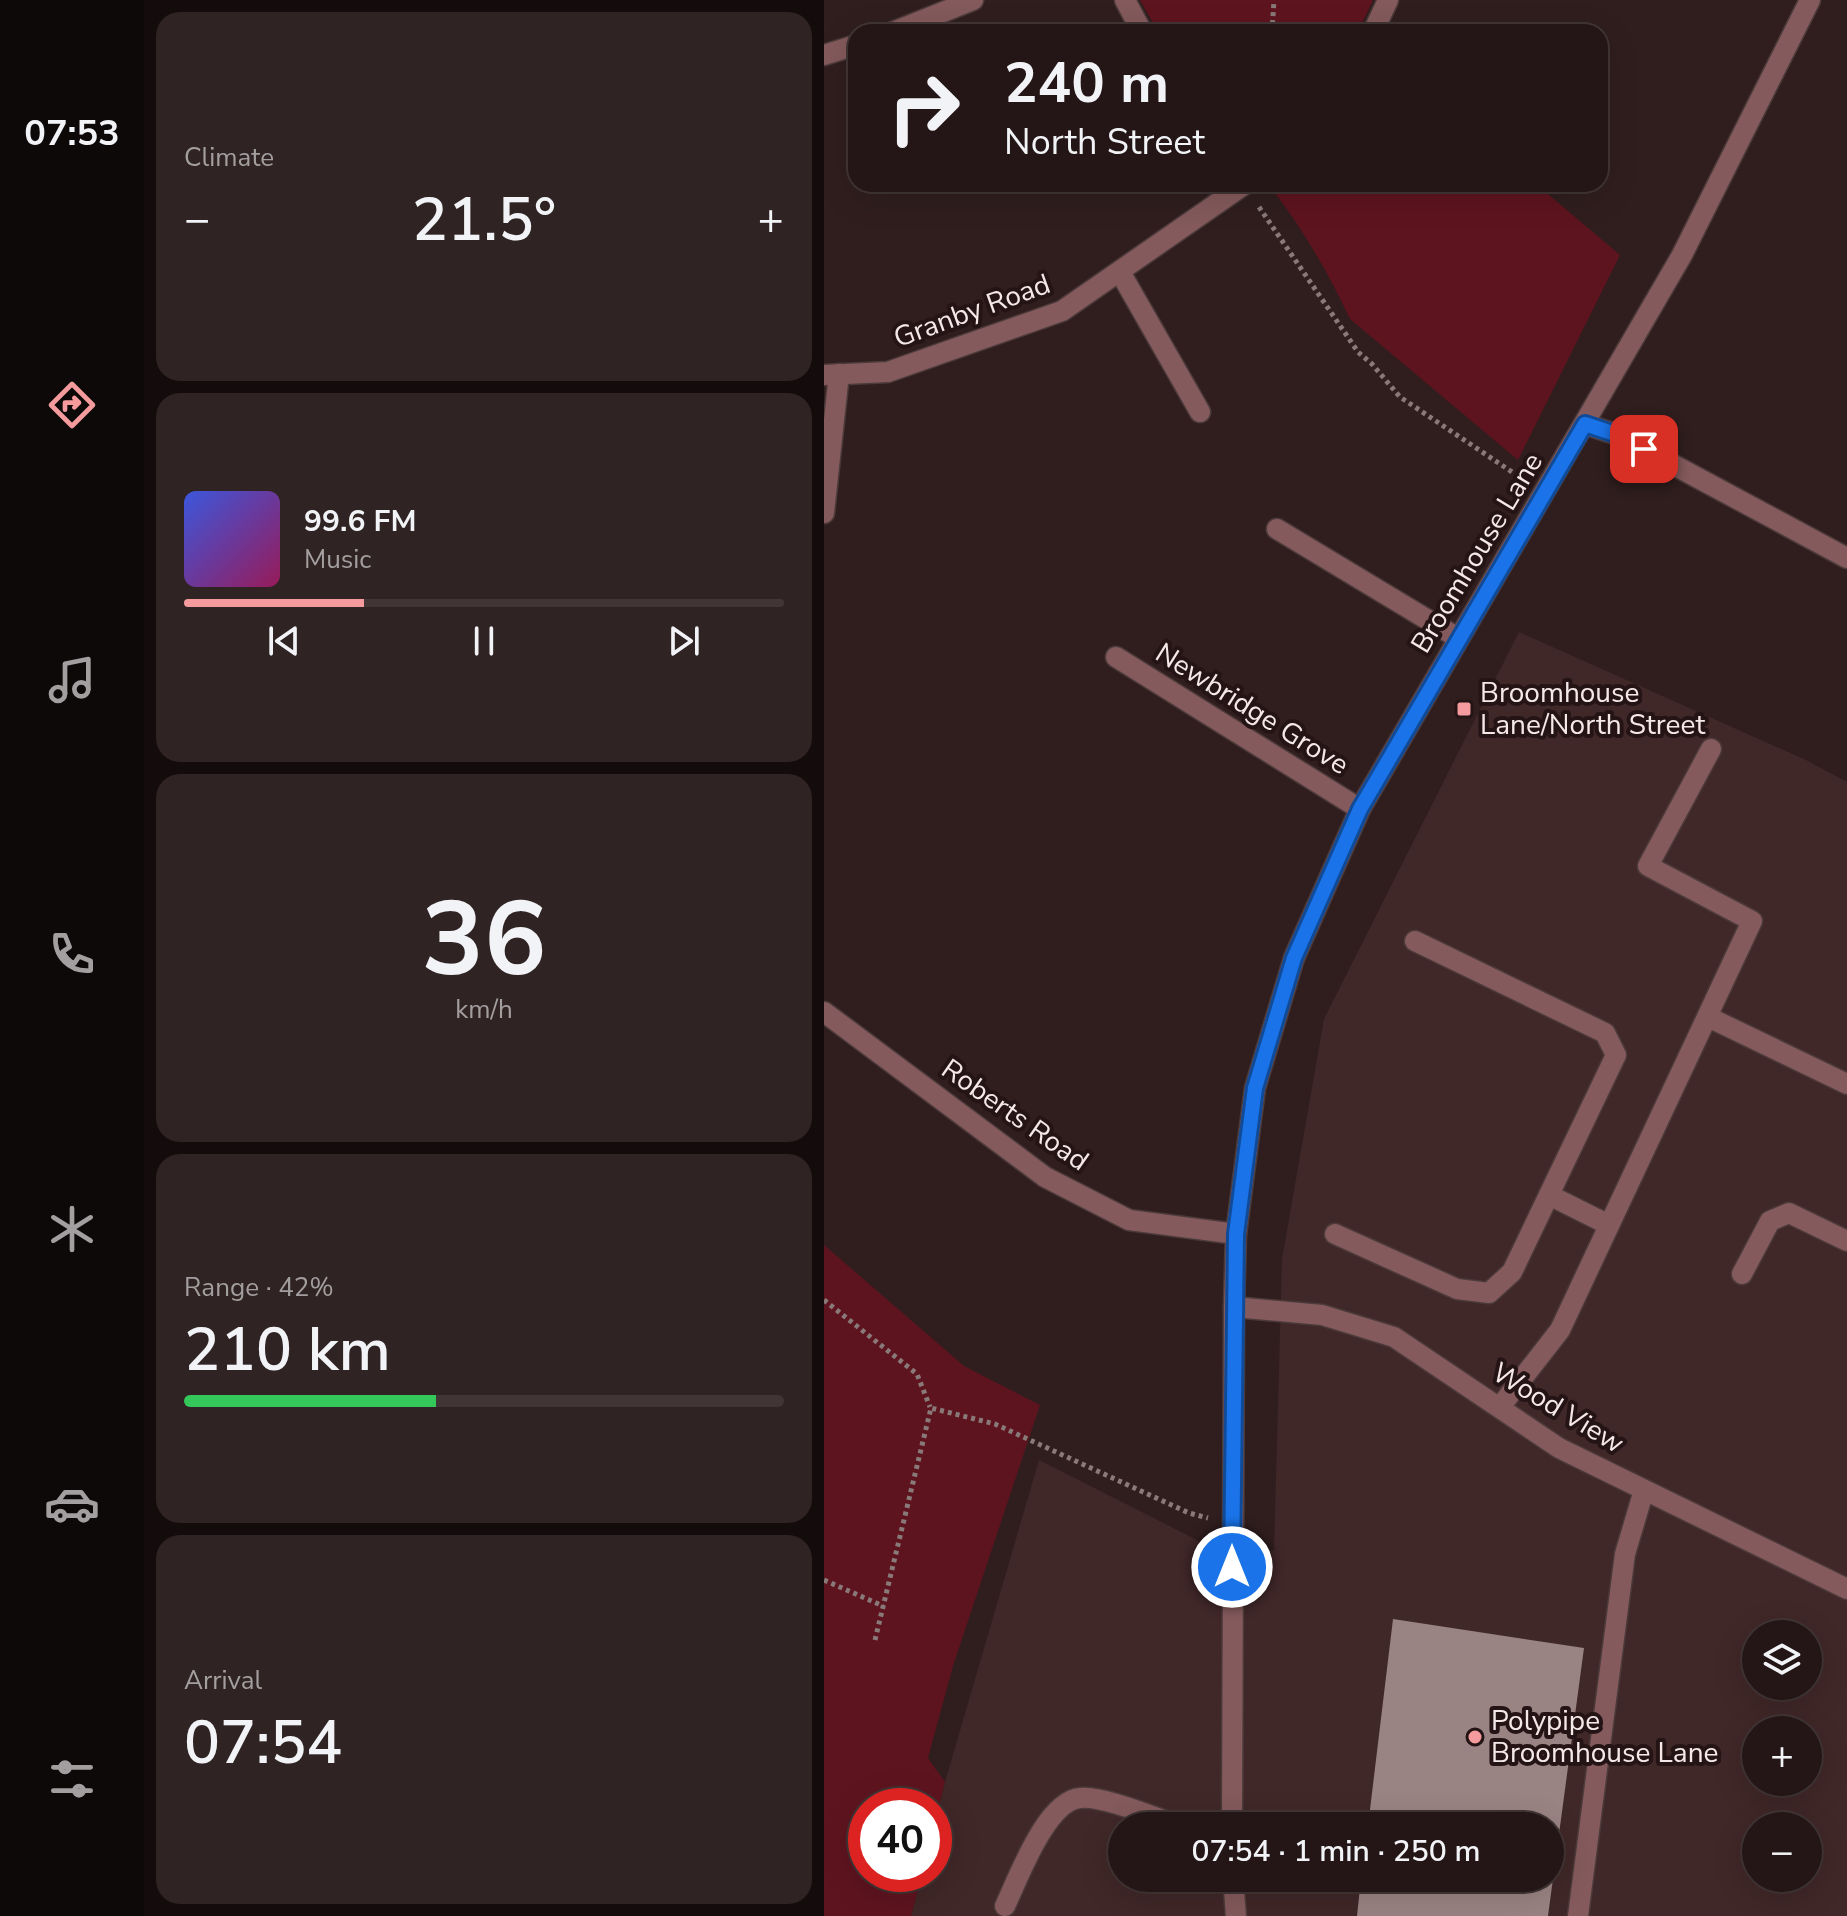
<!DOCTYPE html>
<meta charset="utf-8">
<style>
body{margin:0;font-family:"Nunito Sans",sans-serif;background:#302323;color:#f1f3f6;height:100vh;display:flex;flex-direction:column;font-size:30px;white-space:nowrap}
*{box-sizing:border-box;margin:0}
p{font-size:26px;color:#a39fa1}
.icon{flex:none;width:44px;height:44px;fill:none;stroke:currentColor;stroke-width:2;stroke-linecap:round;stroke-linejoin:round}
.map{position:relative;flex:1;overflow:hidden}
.panel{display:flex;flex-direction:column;gap:12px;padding:12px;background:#140c0c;width:680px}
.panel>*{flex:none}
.banner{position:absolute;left:24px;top:24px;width:760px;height:168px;border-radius:24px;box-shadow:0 8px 32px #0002,0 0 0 2px #413535;background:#241616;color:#f1f3f6;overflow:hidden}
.buttons{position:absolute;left:918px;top:1620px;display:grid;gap:16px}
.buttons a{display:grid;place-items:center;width:80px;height:80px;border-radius:50%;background:#241616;box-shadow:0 8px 32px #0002,0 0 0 2px #413535;font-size:40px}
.speed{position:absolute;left:24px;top:1788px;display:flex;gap:16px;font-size:40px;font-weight:700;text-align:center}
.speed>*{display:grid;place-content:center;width:104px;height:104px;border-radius:50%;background:#241616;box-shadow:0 8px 32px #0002,0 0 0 2px #413535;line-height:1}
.speed .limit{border:12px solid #d22;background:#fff;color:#111}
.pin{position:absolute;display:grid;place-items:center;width:68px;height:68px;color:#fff;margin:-34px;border-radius:16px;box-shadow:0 4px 12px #0006}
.me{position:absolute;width:88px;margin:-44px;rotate:0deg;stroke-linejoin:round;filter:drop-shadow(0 0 6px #0008)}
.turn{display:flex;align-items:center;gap:28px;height:168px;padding:0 24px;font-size:36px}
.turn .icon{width:104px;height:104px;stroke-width:2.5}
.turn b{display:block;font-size:56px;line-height:68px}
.big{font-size:60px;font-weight:600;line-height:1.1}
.panel .card{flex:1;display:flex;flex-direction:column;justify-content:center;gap:12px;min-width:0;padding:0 28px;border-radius:24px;background:#302323}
.panel .dial{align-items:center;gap:0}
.dial b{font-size:104px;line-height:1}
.song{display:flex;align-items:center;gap:24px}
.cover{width:96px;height:96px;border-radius:12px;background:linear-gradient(135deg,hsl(230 70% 55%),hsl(330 70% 35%))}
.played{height:8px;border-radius:4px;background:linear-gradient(90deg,#f59b9e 30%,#413535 30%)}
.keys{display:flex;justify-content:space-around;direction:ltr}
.heat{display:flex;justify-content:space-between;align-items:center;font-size:44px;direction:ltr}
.charge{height:12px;border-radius:6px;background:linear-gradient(90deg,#34c759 42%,#413535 0)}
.trip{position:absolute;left:284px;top:1812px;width:456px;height:80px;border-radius:40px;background:#241616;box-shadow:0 8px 32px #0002,0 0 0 2px #413535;font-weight:600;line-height:80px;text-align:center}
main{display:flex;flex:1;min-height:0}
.dock{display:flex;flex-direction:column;width:144px;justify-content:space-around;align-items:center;background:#0e0909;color:#a39fa1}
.dock .icon{width:56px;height:56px}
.dock .current{color:#f59b9e}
.dock b{font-size:36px;color:#f1f3f6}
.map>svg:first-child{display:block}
</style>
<main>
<nav class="dock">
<b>07:53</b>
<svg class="icon current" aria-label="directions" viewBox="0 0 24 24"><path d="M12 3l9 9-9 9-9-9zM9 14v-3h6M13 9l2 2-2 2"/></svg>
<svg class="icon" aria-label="music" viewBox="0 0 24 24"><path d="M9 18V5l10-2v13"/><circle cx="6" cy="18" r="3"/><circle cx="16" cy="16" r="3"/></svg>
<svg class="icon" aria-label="phone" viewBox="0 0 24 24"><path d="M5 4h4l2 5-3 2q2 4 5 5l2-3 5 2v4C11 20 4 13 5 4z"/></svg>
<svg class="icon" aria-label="climate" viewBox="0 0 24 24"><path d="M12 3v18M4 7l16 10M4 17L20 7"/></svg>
<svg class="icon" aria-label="car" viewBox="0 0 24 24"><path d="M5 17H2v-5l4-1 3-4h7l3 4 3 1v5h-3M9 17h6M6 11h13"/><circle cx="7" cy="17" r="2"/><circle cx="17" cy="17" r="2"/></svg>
<svg class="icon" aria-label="filters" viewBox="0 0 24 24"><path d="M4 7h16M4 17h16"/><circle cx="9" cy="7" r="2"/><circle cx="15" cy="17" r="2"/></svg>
</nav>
<section class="panel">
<div class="card"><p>Climate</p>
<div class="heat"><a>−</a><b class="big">21.5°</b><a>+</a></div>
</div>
<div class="card">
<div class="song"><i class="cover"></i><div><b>99.6 FM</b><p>Music</p></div></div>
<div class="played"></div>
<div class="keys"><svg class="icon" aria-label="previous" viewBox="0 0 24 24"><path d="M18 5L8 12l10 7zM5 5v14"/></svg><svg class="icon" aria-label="pause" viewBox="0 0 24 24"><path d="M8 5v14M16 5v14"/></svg><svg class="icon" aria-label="next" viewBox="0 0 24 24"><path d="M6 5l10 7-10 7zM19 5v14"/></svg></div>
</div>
<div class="card dial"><b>36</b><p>km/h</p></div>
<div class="card"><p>Range · 42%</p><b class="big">210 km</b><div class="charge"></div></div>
<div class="card"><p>Arrival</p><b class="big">07:54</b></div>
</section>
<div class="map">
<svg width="1023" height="1916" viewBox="0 0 1023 1916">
<rect width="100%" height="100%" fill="#301e1e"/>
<path fill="#402728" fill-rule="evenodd" d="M695 632 982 760 1023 782V1916H87L98 1874H110V1824L121 1782 215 1460 375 1541 450 1551 458 1259 500 1019ZM932 1634H984V1686H932ZM932 1730H984V1782H932ZM298 1826H726V1878H298ZM932 1826H984V1878H932Z"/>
<g fill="#5e141f">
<polygon points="316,0 549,0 534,32 334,32"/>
<path d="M444 184H712L796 255 694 460 526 319C504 272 476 224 444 184Z"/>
<polygon points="0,1245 140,1366 216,1405 129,1666 104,1758 121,1782 110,1824 110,1806 42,1806 42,1874 98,1874 87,1916 0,1916"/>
</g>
<polygon fill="#9a8383" points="569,1619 760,1648 724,1916 533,1916 537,1878 726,1878 726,1826 544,1826"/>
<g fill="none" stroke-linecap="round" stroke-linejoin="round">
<g stroke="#4c3a3a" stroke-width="23">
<g id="minor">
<polyline points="301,0 318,32"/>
<polyline points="69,32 149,0"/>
<polyline points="549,32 564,0"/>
<polyline points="0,55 32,45"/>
<polyline points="296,272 376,412"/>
<polyline points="0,375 64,372 238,311 421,184"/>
<polyline points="761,424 794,435 1023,558"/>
<polyline points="0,513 15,374"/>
<polyline points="453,529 634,638"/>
<polyline points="292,657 536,809"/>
<polyline points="0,1012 221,1177 305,1220 412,1234"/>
<polyline points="884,1017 1023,1084"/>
<polyline points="725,1195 785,1225"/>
<polyline points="511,1234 633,1289 665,1293 688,1272 792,1055 781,1033 591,941"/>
<polyline points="918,1274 946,1221 965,1213 1023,1241"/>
<polyline points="410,1307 498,1315 570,1337 735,1448 1023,1589"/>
<polyline points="676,1407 736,1330 928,921 824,866 887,749"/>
<polyline points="408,1826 410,1307 412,1234 431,1088 470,958 536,809 858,255 986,0"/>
<polyline points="409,1878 412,1916"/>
<path d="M181 1906C194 1879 222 1801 256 1798 278 1795 332 1818 356 1826"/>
<polyline points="754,1916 801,1554 820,1490"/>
</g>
</g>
<g stroke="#897979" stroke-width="5" stroke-dasharray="4 4" stroke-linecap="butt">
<polyline points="448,32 450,0"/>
<polyline points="435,207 534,352 548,364 576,397 700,480"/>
<polyline points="0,1300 93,1374 106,1407"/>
<polyline points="0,1580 59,1606"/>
<polyline points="51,1640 107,1408 171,1424 365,1513 384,1518"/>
</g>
<use href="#minor" stroke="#845a5c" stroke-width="20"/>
</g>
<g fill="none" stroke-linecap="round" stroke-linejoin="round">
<g stroke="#114b97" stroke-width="20">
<polyline id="route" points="408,1567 412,1234 431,1088 470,958 536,809 761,424 794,435 820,449"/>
</g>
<use href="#route" stroke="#1a73e8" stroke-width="14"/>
</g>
<g fill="#f59b9e" stroke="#251415" stroke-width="3">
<rect x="632" y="701" width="16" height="16" rx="4"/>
<circle cx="651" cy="1737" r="8"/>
</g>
<g text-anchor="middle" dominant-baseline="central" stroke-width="8" stroke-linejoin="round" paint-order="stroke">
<g font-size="28" fill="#f5e8e8" stroke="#251415">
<text transform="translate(148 311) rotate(-20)">Granby Road</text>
<text transform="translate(653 553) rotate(-59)">Broomhouse Lane</text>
<text transform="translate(428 709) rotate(32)">Newbridge Grove</text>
<text transform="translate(191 1115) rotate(35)">Roberts Road</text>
<text transform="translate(734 1408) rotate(31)">Wood View</text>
</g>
<g font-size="28" fill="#f5e8e8" stroke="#251415" text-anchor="start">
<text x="656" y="693">Broomhouse<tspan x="656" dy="32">Lane/North Street</tspan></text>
<text x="667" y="1721">Polypipe<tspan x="667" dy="32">Broomhouse Lane</tspan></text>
</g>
</g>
</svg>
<div class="buttons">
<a><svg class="icon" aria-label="layers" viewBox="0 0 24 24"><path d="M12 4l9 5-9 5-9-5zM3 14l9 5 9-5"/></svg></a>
<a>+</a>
<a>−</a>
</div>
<div class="speed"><div class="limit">40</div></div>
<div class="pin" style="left:820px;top:449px;background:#d93025"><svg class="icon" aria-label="arrive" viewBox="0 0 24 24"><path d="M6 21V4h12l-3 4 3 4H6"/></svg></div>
<svg class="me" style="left:408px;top:1567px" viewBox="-20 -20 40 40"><circle r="17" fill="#1a73e8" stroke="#fff" stroke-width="3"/><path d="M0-11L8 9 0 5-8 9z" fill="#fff"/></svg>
<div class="trip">07:54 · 1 min · 250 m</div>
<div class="banner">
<div class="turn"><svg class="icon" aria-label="right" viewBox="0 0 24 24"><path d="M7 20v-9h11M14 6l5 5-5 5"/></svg><div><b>240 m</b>North Street</div></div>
</div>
</div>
</main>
